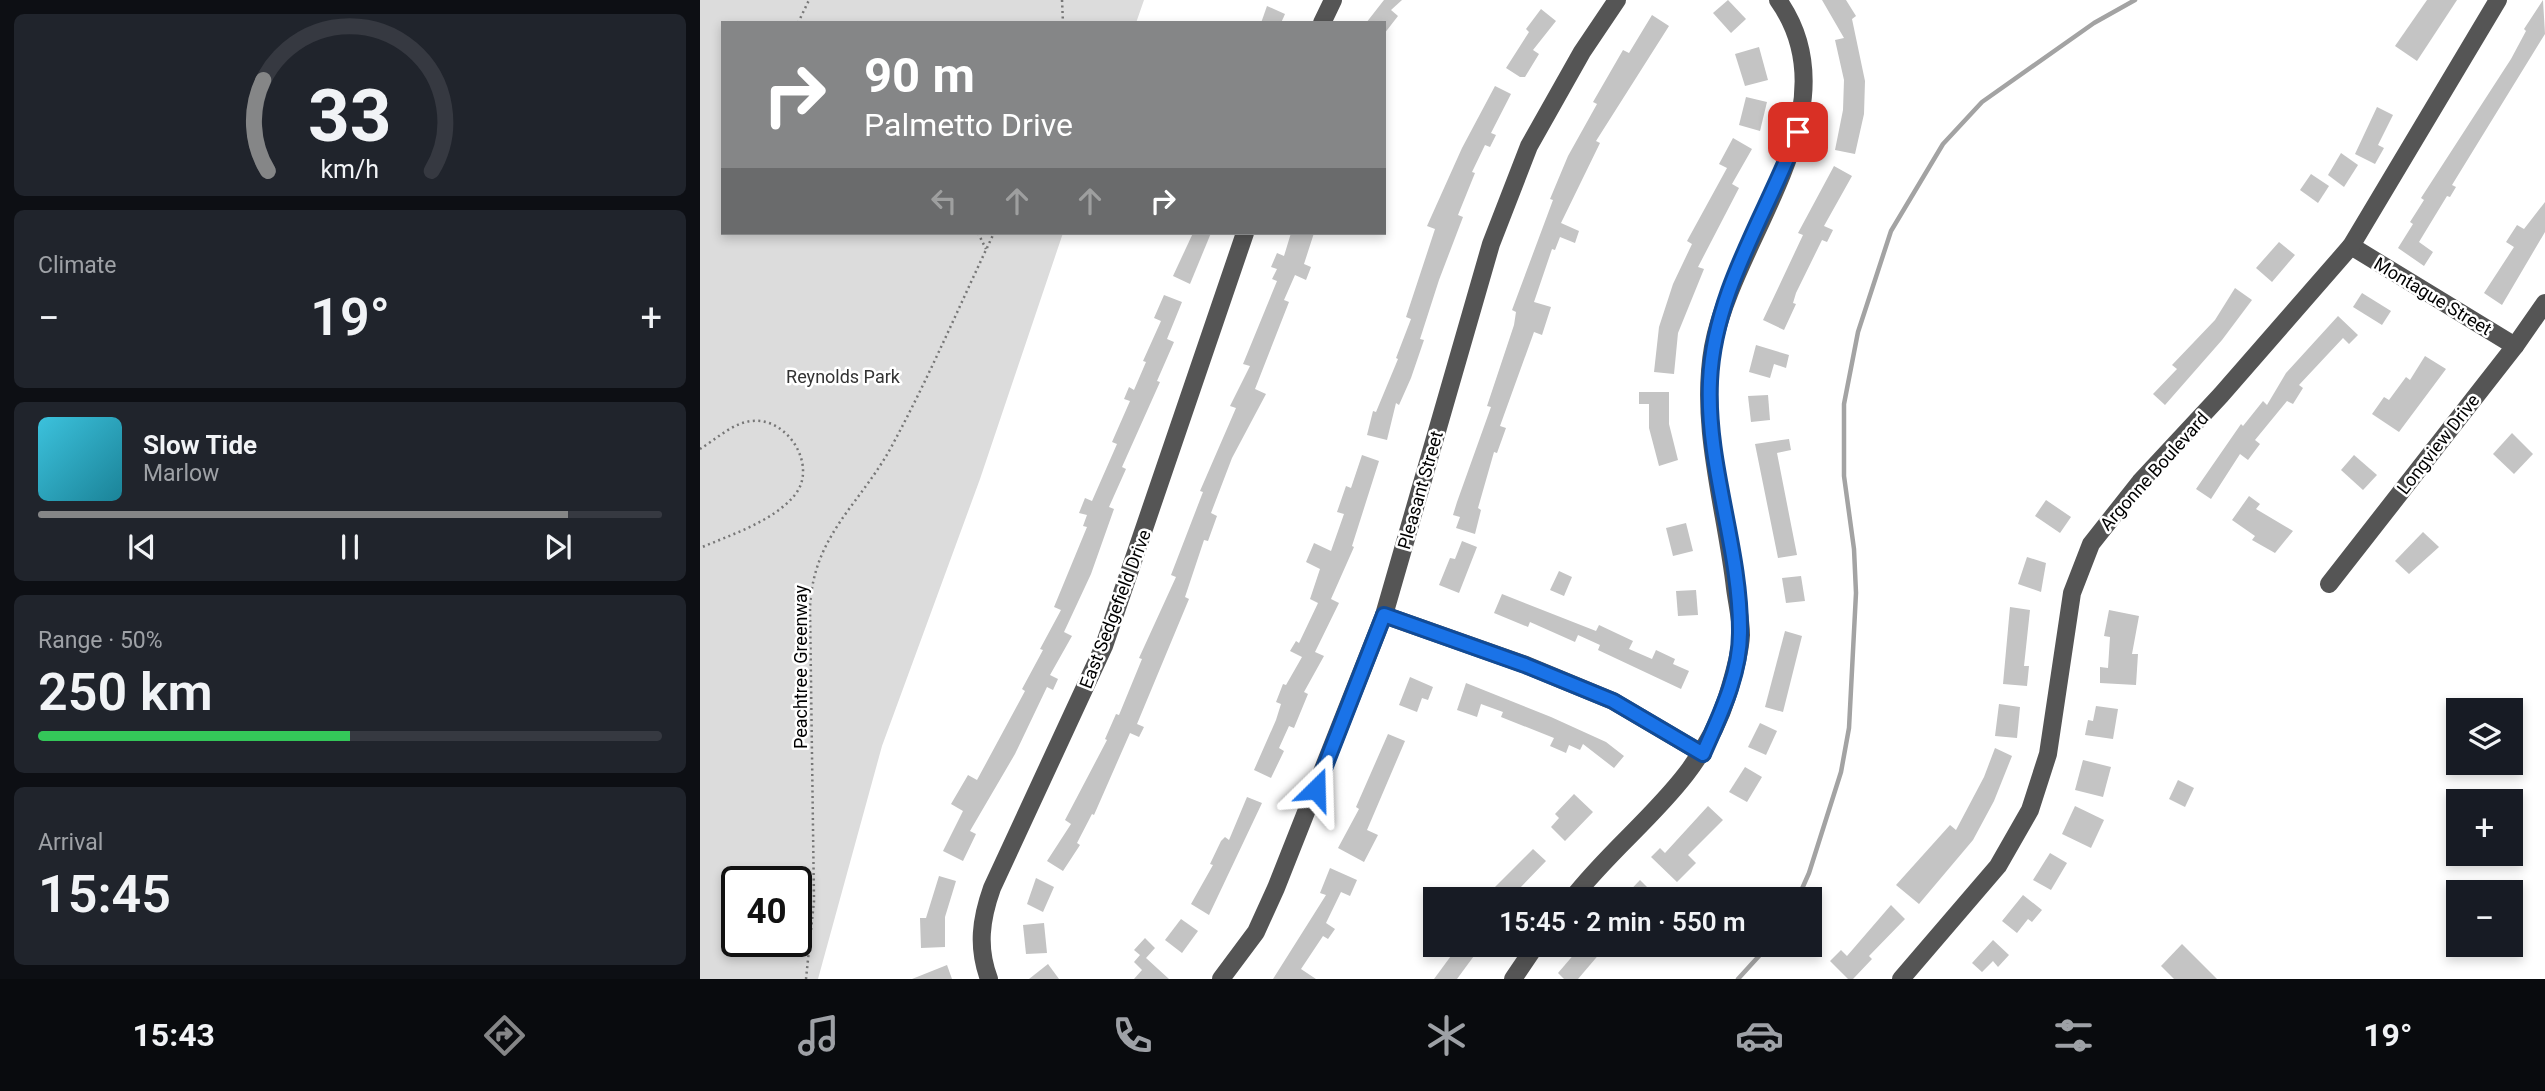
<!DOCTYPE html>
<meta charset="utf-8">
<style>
body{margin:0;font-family:Roboto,sans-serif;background:#20242c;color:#f1f3f6;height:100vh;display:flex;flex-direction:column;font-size:26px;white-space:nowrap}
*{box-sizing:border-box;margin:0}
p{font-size:23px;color:#9ea1a6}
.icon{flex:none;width:38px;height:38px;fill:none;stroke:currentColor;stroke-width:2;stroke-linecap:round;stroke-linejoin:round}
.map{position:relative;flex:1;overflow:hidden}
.details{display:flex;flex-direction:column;gap:14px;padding:14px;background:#0d0f14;width:700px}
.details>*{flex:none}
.hud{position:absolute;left:21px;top:21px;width:665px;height:214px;border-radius:0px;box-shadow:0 4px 10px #0003;background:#858687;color:#fff;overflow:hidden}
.fabs{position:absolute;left:1746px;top:698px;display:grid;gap:14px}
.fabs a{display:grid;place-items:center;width:77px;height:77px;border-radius:0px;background:#171b24;box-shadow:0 4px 10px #0003;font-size:35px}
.speed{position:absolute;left:21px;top:866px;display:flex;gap:14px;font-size:35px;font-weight:700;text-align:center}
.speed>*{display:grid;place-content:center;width:91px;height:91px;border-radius:50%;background:#171b24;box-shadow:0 4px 10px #0003;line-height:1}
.speed .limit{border:4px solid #111;border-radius:10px;background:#fff;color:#111}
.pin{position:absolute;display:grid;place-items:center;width:60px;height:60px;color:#fff;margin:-30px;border-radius:14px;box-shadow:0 4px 10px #0006}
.me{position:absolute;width:77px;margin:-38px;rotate:22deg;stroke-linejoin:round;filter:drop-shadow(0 0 5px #0008)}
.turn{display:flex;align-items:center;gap:24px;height:147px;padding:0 28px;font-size:32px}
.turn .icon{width:91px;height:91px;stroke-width:2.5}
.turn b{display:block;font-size:49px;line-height:60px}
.lanes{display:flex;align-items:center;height:66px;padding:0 28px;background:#0003;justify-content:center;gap:35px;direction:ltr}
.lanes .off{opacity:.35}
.big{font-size:52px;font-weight:600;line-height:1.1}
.details .tile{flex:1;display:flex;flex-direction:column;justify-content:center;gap:10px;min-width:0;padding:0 24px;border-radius:10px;background:#20242c}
.details .dial{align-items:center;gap:0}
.dial svg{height:182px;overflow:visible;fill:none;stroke:#363941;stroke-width:7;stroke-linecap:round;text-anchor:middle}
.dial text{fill:#f1f3f6;stroke:none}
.song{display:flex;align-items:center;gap:21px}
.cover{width:84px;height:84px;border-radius:10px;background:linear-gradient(135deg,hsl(190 70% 55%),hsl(190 70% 35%))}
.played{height:7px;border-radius:4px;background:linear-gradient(90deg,#858687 85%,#363941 85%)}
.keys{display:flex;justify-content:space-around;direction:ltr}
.heat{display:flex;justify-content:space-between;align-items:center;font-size:38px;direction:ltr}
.charge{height:10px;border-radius:5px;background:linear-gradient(90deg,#34c759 50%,#363941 0)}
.trip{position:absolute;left:723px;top:887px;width:399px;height:70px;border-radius:0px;background:#171b24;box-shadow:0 4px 10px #0003;font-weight:600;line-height:70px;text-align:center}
.dock{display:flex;height:112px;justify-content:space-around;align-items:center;background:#090b0e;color:#9ea1a6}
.dock .icon{width:49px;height:49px}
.dock .selected{color:#858687}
.dock b{font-size:32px;color:#f1f3f6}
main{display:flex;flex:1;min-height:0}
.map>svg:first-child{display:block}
</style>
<main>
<section class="details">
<div class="tile dial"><svg viewBox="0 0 100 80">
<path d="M14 69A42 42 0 1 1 86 69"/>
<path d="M14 69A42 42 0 0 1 12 29" stroke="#858687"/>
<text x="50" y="56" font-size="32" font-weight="700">33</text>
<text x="50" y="72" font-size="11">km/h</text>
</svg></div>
<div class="tile"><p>Climate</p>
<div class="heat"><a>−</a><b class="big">19°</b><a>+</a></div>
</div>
<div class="tile">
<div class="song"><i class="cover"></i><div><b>Slow Tide</b><p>Marlow</p></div></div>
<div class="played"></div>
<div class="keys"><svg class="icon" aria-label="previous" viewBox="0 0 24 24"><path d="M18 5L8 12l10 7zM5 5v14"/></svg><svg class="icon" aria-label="pause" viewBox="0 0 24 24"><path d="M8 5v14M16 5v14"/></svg><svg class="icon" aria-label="next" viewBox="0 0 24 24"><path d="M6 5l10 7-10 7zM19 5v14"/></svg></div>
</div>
<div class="tile"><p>Range · 50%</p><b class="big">250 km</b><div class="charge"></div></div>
<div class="tile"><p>Arrival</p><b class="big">15:45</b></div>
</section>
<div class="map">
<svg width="1845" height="979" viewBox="0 0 1845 979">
<rect width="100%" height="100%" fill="#fff"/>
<path fill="#dcdcdc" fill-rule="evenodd" d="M0 0H444L436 23H23V233H363L280 479 182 746 118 979H0ZM37 882H96V942H37Z"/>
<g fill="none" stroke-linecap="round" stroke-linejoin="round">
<g stroke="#a3a3a3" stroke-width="4.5">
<polyline points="1097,900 1109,873 1141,772 1149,728 1156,593 1154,549 1144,476 1144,404 1158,332 1191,231 1243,144 1282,102 1394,23 1435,0"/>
<polyline points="1038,979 1069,945"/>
</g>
</g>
<g fill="#c4c4c4">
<polygon points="684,0 702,0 691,10 698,16 684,34 684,23 666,23"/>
<polygon points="1028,0 1046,19 1031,33 1013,13"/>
<polygon points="1122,0 1146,0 1156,16 1152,19 1165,81 1164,114 1155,154 1135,150 1143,110 1144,80 1135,40 1144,38"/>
<polygon points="1727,0 1757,0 1717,61 1695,46"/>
<polygon points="1843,0 1845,34 1752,185 1756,187 1750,197 1747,196 1719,242 1733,252 1724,266 1698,248 1713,224 1710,222 1724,200 1721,198 1811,59 1826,31 1824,29"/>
<polygon points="567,6 585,14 581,23 561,23"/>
<polygon points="841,9 856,21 833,50 839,54 825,77 820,77 806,68 829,32 826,29"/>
<polygon points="952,15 969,26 896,141 900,143 861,223 879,231 875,243 860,237 855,250 852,249 834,302 851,307 842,335 834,332 800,426 806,428 797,453 794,452 778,508 781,510 775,534 756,528 760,517 753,515 757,502 791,407 787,406 814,325 816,312 812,310 853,200 850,199 868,156 897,104 893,102 923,50 929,53"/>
<polygon points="1059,47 1068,80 1045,86 1035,54"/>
<polygon points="795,86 811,94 791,133 796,135 790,147 785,145 772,172 775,173 758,215 763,217 739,280 720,339 724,340 711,378 699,405 696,403 687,440 667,435 673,411 676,412 698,359 696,358 711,319 706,317 735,229 727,226 762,148"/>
<polygon points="1046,97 1067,102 1060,131 1039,125"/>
<polygon points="1677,107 1693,115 1678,145 1684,148 1675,164 1655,154"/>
<polygon points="1033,138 1052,149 1032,184 1039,188 998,267 1004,269 978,333 974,374 954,372 959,327 973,284 992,244 987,241 1027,168 1019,164"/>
<polygon points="1641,153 1658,165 1644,187 1628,175"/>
<polygon points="1134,166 1152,176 1124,226 1133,230 1127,242 1122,240 1096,293 1093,303 1096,304 1084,330 1063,320 1103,235 1098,233"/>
<polygon points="1611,174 1629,186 1618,203 1600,190"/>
<polygon points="1845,202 1845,232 1802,305 1784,293 1814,247 1806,242 1817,225 1824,229"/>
<polygon points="493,233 511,233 490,284 473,276"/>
<polygon points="591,233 614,233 604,264 611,267 606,280 595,275 584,300 589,302 555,389 566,394 532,458 511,513 517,516 508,541 504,540 485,597 489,599 437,724 444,727 439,737 430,733 394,815 392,814 377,843 380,845 363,871 347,861 371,824 365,820 407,740 405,739 416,714 419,715 442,659 439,658 476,577 471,575 503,492 500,491 536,408 530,406 550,366 543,364 577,281 572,279 577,269 571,267 577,253 584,256"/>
<polygon points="1579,242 1595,255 1572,282 1556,268"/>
<polygon points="1535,288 1552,300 1522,340 1465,405 1453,394 1477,369 1472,365 1515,320"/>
<polygon points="1662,293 1691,311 1682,325 1653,307"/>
<polygon points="464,295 482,302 467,339 474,342 457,381 460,382 422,467 426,469 409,507 414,509 391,574 364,632 372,636 350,675 358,679 353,690 347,687 315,754 270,831 276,834 263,861 243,851 263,811 251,804 268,775 277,780 325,691 322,689 343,650 340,649 361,610 354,607 387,527 383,526 387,515 379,513 385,498 392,501 417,444 412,442 430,401 424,399 429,387 434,390 446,362 443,361 461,321 454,318"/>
<polygon points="1638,316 1658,335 1649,344 1643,338 1599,385 1603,388 1593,404 1587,401 1555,440 1560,444 1548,460 1540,454 1511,499 1496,489 1541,424 1543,426 1563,401 1567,405 1586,373"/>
<polygon points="1056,345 1089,355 1086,368 1074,364 1070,378 1049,372"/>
<polygon points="1725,356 1746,369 1699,432 1672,414 1684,397 1689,400 1706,377 1710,380"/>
<polygon points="939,392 969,392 969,424 978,460 959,466 949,428 949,404 939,404"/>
<polygon points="1068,395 1070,420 1051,422 1048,396"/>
<polygon points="1812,433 1833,454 1814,474 1793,454"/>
<polygon points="1089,439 1091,450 1077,453 1097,555 1078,558 1055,444"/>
<polygon points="662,455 679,461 652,546 654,547 631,599 639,603 615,652 624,656 604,692 608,694 594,728 589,726 579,748 584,751 571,778 554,770 576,720 581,704 576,702 583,684 586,685 602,657 590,651 596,641 599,643 618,603 610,599 620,569 606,562 614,543 631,551 644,514 637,512 646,486 651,488"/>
<polygon points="1654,455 1677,475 1663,490 1641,470"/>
<polygon points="1549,496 1560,504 1556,509 1593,531 1575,553 1552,540 1555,536 1532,520"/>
<polygon points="1346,500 1371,517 1360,533 1335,516"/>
<polygon points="986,523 993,551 973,556 966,528"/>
<polygon points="1723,532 1739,547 1709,574 1695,561"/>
<polygon points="762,541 777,547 759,593 739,585 750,558 755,559"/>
<polygon points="1327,557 1346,563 1341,592 1318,584"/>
<polygon points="859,571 872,577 864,596 850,590"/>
<polygon points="1101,576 1105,601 1086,603 1082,578"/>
<polygon points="996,590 998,615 978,616 976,591"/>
<polygon points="802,594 896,631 899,625 933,641 929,649 952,659 956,650 975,659 973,664 989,671 981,689 898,650 900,645 878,635 875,642 830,622 828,627 794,613"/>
<polygon points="1310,607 1330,610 1324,666 1329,666 1327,686 1303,684"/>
<polygon points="1409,610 1439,616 1432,654 1438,654 1436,685 1400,683 1400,667 1408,668 1410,637 1404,636"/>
<polygon points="1085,631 1102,636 1083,712 1065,707"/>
<polygon points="710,677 733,687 728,700 722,698 717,712 699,705"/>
<polygon points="766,683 851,717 906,742 924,756 914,768 883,744 880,750 869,745 866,753 850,746 854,738 801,717 803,712 781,704 777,717 757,710"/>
<polygon points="1299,704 1320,707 1317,738 1295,736"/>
<polygon points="1396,706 1418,709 1413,739 1385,735 1388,720 1393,721"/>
<polygon points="1060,723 1077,731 1066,755 1048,747"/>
<polygon points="688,734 705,741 667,830 678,835 664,862 638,848 659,809 656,807"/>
<polygon points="1295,748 1312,756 1294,801 1273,840 1219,904 1196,885 1250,825 1256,830 1284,777"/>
<polygon points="1383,760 1411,767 1403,797 1375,790"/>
<polygon points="1045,767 1062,777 1047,802 1029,792"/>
<polygon points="1478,780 1494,788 1485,807 1469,799"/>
<polygon points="874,794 893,812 865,841 851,827 859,818 855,814"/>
<polygon points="547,797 562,803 509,915 491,904 513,865 510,864 521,841 525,837 529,840"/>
<polygon points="1008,806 1023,820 988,855 996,863 977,882 951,857 960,848 965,853"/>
<polygon points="1375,806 1404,820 1391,848 1362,834"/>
<polygon points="833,849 846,861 819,889 830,900 782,900"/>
<polygon points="1350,853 1367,863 1351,890 1333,880"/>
<polygon points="630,868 657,880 650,896 641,892 626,923 635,929 628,939 623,936 601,969 616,979 573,979 626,895 620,893"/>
<polygon points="239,876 256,881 245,917 245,947 221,948 220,918 226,918"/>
<polygon points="336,878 354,887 343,912 327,904"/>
<polygon points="940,880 960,900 921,900"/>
<polygon points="1323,895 1342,910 1332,922 1328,919 1317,933 1302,921"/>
<polygon points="1191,905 1205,919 1169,956 1172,959 1153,979 1148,979 1130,961 1141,950 1147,956"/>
<polygon points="481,919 498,931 482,953 465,940"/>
<polygon points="344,923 347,953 326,954 323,925"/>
<polygon points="445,938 455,948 446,958 469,979 434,979 442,970 434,962 440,955 434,950"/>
<polygon points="1293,940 1309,955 1298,967 1293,961 1282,972 1272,963"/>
<polygon points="1482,944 1517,979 1474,979 1461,966"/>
<polygon points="759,945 782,945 757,979 734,979"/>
<polygon points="882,945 907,945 878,979 864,979 858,973"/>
<polygon points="348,964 359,979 329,979"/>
<polygon points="247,965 252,979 212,979"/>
</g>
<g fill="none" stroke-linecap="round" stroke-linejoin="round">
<g stroke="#777" stroke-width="2.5" stroke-dasharray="2 3.5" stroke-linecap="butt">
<polyline points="362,0 363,23"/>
<polyline points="98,23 109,0"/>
<polyline points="278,233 286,249"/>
<path d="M0 449C15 440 34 422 52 421 88 417 119 467 94 496 72 522 30 535 0 548"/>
<path d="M106 979 114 901 110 608C113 533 163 503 195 440 231 373 261 302 294 233"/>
</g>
<g stroke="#555" stroke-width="18">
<polyline points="622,23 633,0"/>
<polyline points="1651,246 1815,346"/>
<polyline points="1629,584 1815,346 1845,303"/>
<polyline points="684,615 826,665 913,701 1003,754"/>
<path d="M871 900C926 829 998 788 1027 697 1033 678 1040 655 1041 635 1041 620 1037 603 1035 588 1026 509 999 426 1013 347 1034 235 1156 110 1078 0"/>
<path d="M289 979C277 947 281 919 292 888L404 646 545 233"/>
<polyline points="521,979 556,932 576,888 684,615 791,244 829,146 882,52 917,0"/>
<polyline points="813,979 836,945"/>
<polyline points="1201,979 1298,866 1330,810 1348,754 1372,593 1391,544 1440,482 1521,395 1651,246 1798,0"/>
</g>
</g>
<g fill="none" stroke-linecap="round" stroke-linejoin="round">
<g stroke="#114b97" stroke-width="18">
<path id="route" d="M616 789 684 615 825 665 913 701 1003 754C1019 717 1040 676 1040 633 1041 548 1006 466 1010 381 1014 291 1067 214 1098 132"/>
</g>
<use href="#route" stroke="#1a73e8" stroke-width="12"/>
</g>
<g text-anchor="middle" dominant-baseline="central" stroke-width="5" stroke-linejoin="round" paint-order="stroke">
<g font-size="18" fill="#000" stroke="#fff">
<text transform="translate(1733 296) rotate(31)">Montague Street</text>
<text transform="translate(1738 444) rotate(-52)">Longview Drive</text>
<text transform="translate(1454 471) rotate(-48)">Argonne Boulevard</text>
<text transform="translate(720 490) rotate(-74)">Pleasant Street</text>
<text transform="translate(415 609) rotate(-69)">East Sedgefield Drive</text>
<text transform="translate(100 667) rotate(-90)">Peachtree Greenway</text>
</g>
<g font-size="18" fill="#333" stroke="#fff">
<text x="143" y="376">Reynolds Park</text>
</g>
</g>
</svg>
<div class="fabs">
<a><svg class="icon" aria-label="layers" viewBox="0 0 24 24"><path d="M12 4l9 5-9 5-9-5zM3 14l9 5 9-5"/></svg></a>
<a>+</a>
<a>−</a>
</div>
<div class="speed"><div class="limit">40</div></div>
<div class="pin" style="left:1098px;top:132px;background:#d93025"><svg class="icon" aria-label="arrive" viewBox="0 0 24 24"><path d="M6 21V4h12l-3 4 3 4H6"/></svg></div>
<svg class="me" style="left:616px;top:789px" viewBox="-20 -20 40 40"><path d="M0-17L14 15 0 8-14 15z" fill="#1a73e8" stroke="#fff" stroke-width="4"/></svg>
<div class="trip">15:45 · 2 min · 550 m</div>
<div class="hud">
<div class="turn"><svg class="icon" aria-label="right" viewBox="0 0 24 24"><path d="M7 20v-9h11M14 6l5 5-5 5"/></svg><div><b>90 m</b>Palmetto Drive</div></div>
<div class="lanes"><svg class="icon off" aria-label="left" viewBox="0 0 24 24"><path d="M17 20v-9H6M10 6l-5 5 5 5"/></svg><svg class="icon off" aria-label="ahead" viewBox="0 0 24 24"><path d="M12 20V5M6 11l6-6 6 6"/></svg><svg class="icon off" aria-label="ahead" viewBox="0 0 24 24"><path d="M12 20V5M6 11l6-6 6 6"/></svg><svg class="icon" aria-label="right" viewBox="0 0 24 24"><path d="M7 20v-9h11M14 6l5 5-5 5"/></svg></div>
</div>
</div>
</main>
<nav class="dock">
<b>15:43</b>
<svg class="icon selected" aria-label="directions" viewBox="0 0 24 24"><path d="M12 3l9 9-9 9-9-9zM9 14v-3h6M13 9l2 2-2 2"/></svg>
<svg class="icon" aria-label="music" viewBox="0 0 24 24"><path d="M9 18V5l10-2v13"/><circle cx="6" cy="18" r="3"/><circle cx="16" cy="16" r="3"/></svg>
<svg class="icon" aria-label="phone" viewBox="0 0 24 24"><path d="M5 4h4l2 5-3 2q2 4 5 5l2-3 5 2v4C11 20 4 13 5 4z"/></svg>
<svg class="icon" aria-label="climate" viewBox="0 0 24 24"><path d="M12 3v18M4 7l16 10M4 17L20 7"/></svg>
<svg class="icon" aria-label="car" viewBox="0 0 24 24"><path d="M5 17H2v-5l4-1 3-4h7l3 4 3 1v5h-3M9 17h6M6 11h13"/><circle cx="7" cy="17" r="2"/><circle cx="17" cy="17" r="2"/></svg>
<svg class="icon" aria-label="filters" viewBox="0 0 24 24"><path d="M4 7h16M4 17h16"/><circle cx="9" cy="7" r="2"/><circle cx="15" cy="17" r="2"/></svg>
<b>19°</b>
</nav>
